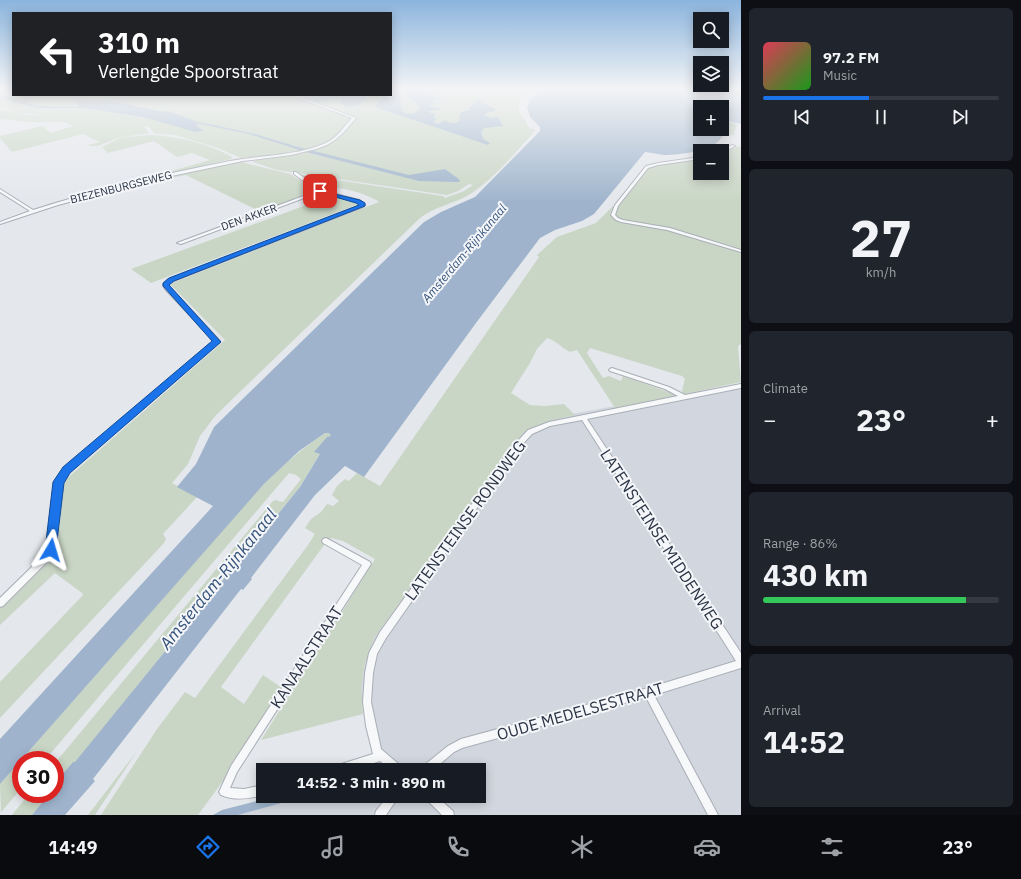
<!DOCTYPE html>
<meta charset="utf-8">
<style>
body{margin:0;font-family:"IBM Plex Sans",sans-serif;background:#20242c;color:#f1f3f6;height:100vh;display:flex;flex-direction:column;font-size:15px;white-space:nowrap}
*{box-sizing:border-box;margin:0}
p{font-size:13px;color:#9ea1a6}
.icon{flex:none;width:22px;height:22px;fill:none;stroke:currentColor;stroke-width:2;stroke-linecap:round;stroke-linejoin:round}
.map{position:relative;flex:1;overflow:hidden}
.sheet{display:flex;flex-direction:column;gap:8px;padding:8px;background:#0d0f14;width:280px}
.sheet>*{flex:none}
.hud{position:absolute;left:12px;top:12px;width:380px;height:84px;border-radius:0px;box-shadow:0 2px 10px #0003;background:#202124;color:#fff;overflow:hidden}
.tools{position:absolute;left:693px;top:12px;display:grid;gap:8px}
.tools a{display:grid;place-items:center;width:36px;height:36px;border-radius:0px;background:#171b24;box-shadow:0 2px 10px #0003;font-size:20px}
.speed{position:absolute;left:12px;top:751px;display:flex;gap:8px;font-size:20px;font-weight:700;text-align:center}
.speed>*{display:grid;place-content:center;width:52px;height:52px;border-radius:50%;background:#171b24;box-shadow:0 2px 10px #0003;line-height:1}
.speed .limit{border:6px solid #d22;background:#fff;color:#111}
.pin{position:absolute;display:grid;place-items:center;width:34px;height:34px;color:#fff;margin:-17px;border-radius:8px;box-shadow:0 2px 6px #0006}
.me{position:absolute;width:44px;margin:-22px;rotate:7deg;stroke-linejoin:round;filter:drop-shadow(0 0 3px #0008)}
.turn{display:flex;align-items:center;gap:14px;height:84px;padding:0 20px;font-size:18px}
.turn .icon{width:52px;height:52px;stroke-width:2.5}
.turn b{display:block;font-size:28px;line-height:34px}
.big{font-size:30px;font-weight:800;line-height:1.1}
.sheet .tile{flex:1;display:flex;flex-direction:column;justify-content:center;gap:6px;min-width:0;padding:0 14px;border-radius:6px;background:#20242c}
.sheet .dial{align-items:center;gap:0}
.dial b{font-size:52px;line-height:1}
.song{display:flex;align-items:center;gap:12px}
.cover{width:48px;height:48px;border-radius:6px;background:linear-gradient(135deg,hsl(350 70% 55%),hsl(120 70% 35%))}
.played{height:4px;border-radius:2px;background:linear-gradient(90deg,#1a73e8 45%,#363941 45%)}
.keys{display:flex;justify-content:space-around;direction:ltr}
.heat{display:flex;justify-content:space-between;align-items:center;font-size:22px;direction:ltr}
.charge{height:6px;border-radius:3px;background:linear-gradient(90deg,#34c759 86%,#363941 0)}
.trip{position:absolute;left:256px;top:763px;width:230px;height:40px;border-radius:0px;background:#171b24;box-shadow:0 2px 10px #0003;font-weight:800;line-height:40px;text-align:center}
.tab-bar{display:flex;height:64px;justify-content:space-around;align-items:center;background:#090b0e;color:#9ea1a6}
.tab-bar .icon{width:28px;height:28px}
.tab-bar .active{color:#1a73e8}
.tab-bar b{font-size:18px;color:#f1f3f6}
main{display:flex;flex:1;min-height:0}
.map>svg:first-child{display:block}
</style>
<main>
<div class="map">
<svg width="741" height="815" viewBox="0 0 741 815">
<rect width="100%" height="100%" fill="#e4e7ec"/>
<polygon fill="#d2d6de" points="741,384 741,815 219,815 278,796 479,796 479,770 359,770 378,764 359,692 371,637 520,429 550,418 674,395"/>
<g fill="#c9d6c5">
<path d="M0 88H13V95H391V88H538L521 97C514 117 525 114 529 128L536 130C515 152 494 180 467 196 452 204 434 207 420 218L216 415 200 436 188 464 172 483 197 497 163 534 166 539 164 543 0 718V682L83 595 82 593 55 573 0 625V608L61 551 58 542 64 481 225 340 170 284 379 202C367 193 333 184 319 189L297 174 443 196 445 198 464 191 473 185 469 184 458 191 447 195 277 170 253 162 262 157 260 156 241 158 218 148 175 135 154 133 149 127 144 126 149 133 118 138 98 146H89L88 145 100 142 83 134 12 152 0 138V136L43 126 50 133 74 126 65 122H28L0 119V109L26 115H44L19 113 0 107Z"/>
<polygon points="722,121 737,124 734,134 735,135 726,135 722,128"/>
<path d="M150 135C178 136 207 143 232 157L231 159 130 183 210 160 192 153 177 157 154 141 108 153 102 147 120 138Z"/>
<polygon points="734,146 741,147 741,251 685,233 622,220 616,216 615,211 648,169 656,165 700,158 700,173 722,173 722,153 736,148"/>
<polygon points="237,161 290,174 316,190 261,212 186,175 145,183"/>
<polygon points="334,195 359,204 151,283 131,269"/>
<path d="M614 205 610 214 616 220 670 230 741 253V344L738 346 741 382 684 394 682 391 685 379 682 376 590 348 587 353 603 378 609 376 621 381 623 376 674 394 675 396 615 408 577 350 570 352C562 348 555 340 547 338L537 349 530 363 511 393 530 405 545 406 564 404 575 415C556 419 540 423 523 433L427 566 374 638 365 663 361 687 363 714 261 740 375 559 343 541 331 538 324 545 221 687 244 704 263 675 284 689 231 770 198 815H101L157 729 185 692 195 698 308 545 315 534 305 528 311 519 321 512 327 504 333 506 339 501 332 495 337 486 345 479 349 481 357 473 380 486 539 257 537 255 557 237 596 223Z"/>
<path d="M325 433H329L331 436 318 452 320 454 300 487 233 568 232 567 223 578 224 579 75 763 73 762 60 777 61 780 55 787V763L272 502 275 500 283 502 301 479 296 475 289 473 45 760H21L240 510C266 481 292 455 325 433Z"/>
<polygon points="137,751 95,815 88,815"/>
<polygon points="21,760 21,789 1,812 0,784"/>
<polygon points="29,794 49,794 32,815 12,815"/>
</g>
<g fill="#9fb4cc" fill-rule="evenodd">
<path d="M395 88 431 92 434 96 445 99 433 101 434 104 427 106 443 109 430 111V113L436 114 433 116 436 119 434 122 436 124 440 123 445 120C450 123 455 125 460 120L459 116 461 114V112L469 110V107L475 104 477 100 495 109V111L486 113 485 116 492 118 498 117 503 126 484 128 481 132 483 139 490 143 488 145 375 107 384 95H391V90ZM399 92 406 94 408 98 415 102 417 105 421 108 416 111 414 114 405 113C399 108 400 105 402 98L399 96Z"/>
<path d="M544 88H741V124L722 120V107H700V129H719L722 136C717 151 679 155 664 155 658 154 652 153 645 152L594 214 582 221 555 230 540 238 476 323 364 477 345 466 315 495 251 578 252 579 243 590 241 589 93 779 95 781 65 815H32L49 794H55V787L61 780 60 777 73 762H75L224 579 223 578 232 567 234 568 300 487 320 454 314 452 327 437 331 436 329 433H325L299 451 264 484 0 784V739L213 506 177 487 196 464 214 427 424 222 441 212 475 197 540 131V127L530 117 527 107 531 98Z"/>
<polygon points="0,95 37,106 78,107 77,102 82,101 116,102 159,111 171,112 195,121 255,134 298,147 409,175 445,169 460,180 459,182 419,181 306,152 249,134 200,124 196,125 203,131 196,132 143,117 83,108 37,108 0,97"/>
<polygon points="308,95 369,95 359,105 348,107 343,105 340,98 318,103 304,97"/>
<polygon points="276,796 307,796 238,815 213,815 222,810"/>
</g>
<g fill="none" stroke-linecap="round" stroke-linejoin="round">
<g stroke="#a9aeb7" stroke-width="2">
<g id="minor">
<path d="M291 95H295L356 118 343 133 335 140 327 145 316 149 291 155 243 161 143 182 58 205 0 224V222L30 211 0 192V189L33 210C98 189 164 174 230 161 262 155 296 156 326 143 337 138 344 127 352 118Z"/>
<polygon points="732,145 735,146 722,153 721,151"/>
<polygon points="700,157 700,159 658,165 648,168 618,206 615,215 618,218 623,220 670,228 741,250 741,252 667,230 621,222 616,220 611,215 615,205 646,166 658,163"/>
<polygon points="294,172 296,172 321,190 359,200 365,205 363,207 171,282 168,285 220,341 69,472 62,483 55,550 51,558 3,606 0,607 0,598 45,554 47,550 56,482 65,468 214,341 165,289 163,285 167,280 361,205 357,202 320,192 181,244 177,243 317,191 294,174"/>
<polygon points="612,368 669,387 685,395 741,384 741,388 587,419 741,653 741,668 654,695 718,815 708,815 646,697 462,748 454,752 433,770 420,770 422,767 448,746 461,739 648,688 736,661 582,420 550,426 532,434 519,448 386,638 377,654 373,673 371,702 381,749 402,767 404,770 392,770 380,761 353,770 333,770 335,767 338,765 373,754 366,726 363,702 365,673 369,653 380,632 515,444 528,430 549,422 678,396 665,389 610,371 609,370 610,369"/>
<path d="M326 538 370 562 371 564 237 772 230 788 244 789 263 785V795C249 799 235 801 221 795L219 792 231 766 362 565 323 543 322 541 323 539Z"/>
<polygon points="388,796 399,796 386,815 375,815 376,811"/>
<polygon points="424,796 436,796 453,811 454,815 442,815 426,799"/>
</g>
</g>
<use href="#minor" fill="#f7f8fa" fill-rule="evenodd"/>
</g>
<linearGradient id="sky" x2="0" y2="1"><stop stop-color="#8bb4dd"/><stop offset="0.44" stop-color="#f3f4f6"/><stop offset="1" stop-color="#f3f4f6" stop-opacity="0"/></linearGradient>
<rect width="741" height="202" fill="url(#sky)"/>
<polygon fill="#1a73e8" stroke="#114b97" points="318,190 360,200 365,203 365,206 174,281 169,285 221,342 70,473 64,483 56,550 55,553 51,555 47,553 45,550 53,482 63,467 212,341 163,286 163,283 169,278 359,205 356,203 318,192"/>
<g text-anchor="middle" dominant-baseline="central" stroke-width="4" stroke-linejoin="round" paint-order="stroke">
<g font-size="11" fill="#2b3445" stroke="#f4f6f9">
<text transform="translate(121 187) rotate(-14)">BIEZENBURGSEWEG</text>
<text transform="translate(249 217) rotate(-20)">DEN AKKER</text>
</g>
<g font-size="12" font-style="italic" fill="#34527a" stroke="#f4f6f9">
<text transform="translate(464 253) rotate(-50)">Amsterdam-Rijnkanaal</text>
</g>
<g font-size="16" fill="#2b3445" stroke="#f4f6f9">
<text transform="translate(465 520) rotate(-54)">LATENSTEINSE RONDWEG</text>
<text transform="translate(662 539) rotate(57)">LATENSTEINSE MIDDENWEG</text>
<text transform="translate(306 657) rotate(-57)">KANAALSTRAAT</text>
<text transform="translate(580 711) rotate(-16)">OUDE MEDELSESTRAAT</text>
</g>
<g font-size="17" font-style="italic" fill="#34527a" stroke="#f4f6f9">
<text transform="translate(218 579) rotate(-51)">Amsterdam-Rijnkanaal</text>
</g>
</g>
</svg>
<div class="tools">
<a><svg class="icon" aria-label="search" viewBox="0 0 24 24"><circle cx="10" cy="10" r="6"/><path d="M15 15l6 6"/></svg></a>
<a><svg class="icon" aria-label="layers" viewBox="0 0 24 24"><path d="M12 4l9 5-9 5-9-5zM3 14l9 5 9-5"/></svg></a>
<a>+</a>
<a>−</a>
</div>
<div class="speed"><div class="limit">30</div></div>
<div class="pin" style="left:320px;top:191px;background:#d93025"><svg class="icon" aria-label="arrive" viewBox="0 0 24 24"><path d="M6 21V4h12l-3 4 3 4H6"/></svg></div>
<svg class="me" style="left:51px;top:550px" viewBox="-20 -20 40 40"><path d="M0-17L14 15 0 8-14 15z" fill="#1a73e8" stroke="#fff" stroke-width="4"/></svg>
<div class="trip">14:52 · 3 min · 890 m</div>
<div class="hud">
<div class="turn"><svg class="icon" aria-label="left" viewBox="0 0 24 24"><path d="M17 20v-9H6M10 6l-5 5 5 5"/></svg><div><b>310 m</b>Verlengde Spoorstraat</div></div>
</div>
</div>
<section class="sheet">
<div class="tile">
<div class="song"><i class="cover"></i><div><b>97.2 FM</b><p>Music</p></div></div>
<div class="played"></div>
<div class="keys"><svg class="icon" aria-label="previous" viewBox="0 0 24 24"><path d="M18 5L8 12l10 7zM5 5v14"/></svg><svg class="icon" aria-label="pause" viewBox="0 0 24 24"><path d="M8 5v14M16 5v14"/></svg><svg class="icon" aria-label="next" viewBox="0 0 24 24"><path d="M6 5l10 7-10 7zM19 5v14"/></svg></div>
</div>
<div class="tile dial"><b>27</b><p>km/h</p></div>
<div class="tile"><p>Climate</p>
<div class="heat"><a>−</a><b class="big">23°</b><a>+</a></div>
</div>
<div class="tile"><p>Range · 86%</p><b class="big">430 km</b><div class="charge"></div></div>
<div class="tile"><p>Arrival</p><b class="big">14:52</b></div>
</section>
</main>
<nav class="tab-bar">
<b>14:49</b>
<svg class="icon active" aria-label="directions" viewBox="0 0 24 24"><path d="M12 3l9 9-9 9-9-9zM9 14v-3h6M13 9l2 2-2 2"/></svg>
<svg class="icon" aria-label="music" viewBox="0 0 24 24"><path d="M9 18V5l10-2v13"/><circle cx="6" cy="18" r="3"/><circle cx="16" cy="16" r="3"/></svg>
<svg class="icon" aria-label="phone" viewBox="0 0 24 24"><path d="M5 4h4l2 5-3 2q2 4 5 5l2-3 5 2v4C11 20 4 13 5 4z"/></svg>
<svg class="icon" aria-label="climate" viewBox="0 0 24 24"><path d="M12 3v18M4 7l16 10M4 17L20 7"/></svg>
<svg class="icon" aria-label="car" viewBox="0 0 24 24"><path d="M5 17H2v-5l4-1 3-4h7l3 4 3 1v5h-3M9 17h6M6 11h13"/><circle cx="7" cy="17" r="2"/><circle cx="17" cy="17" r="2"/></svg>
<svg class="icon" aria-label="filters" viewBox="0 0 24 24"><path d="M4 7h16M4 17h16"/><circle cx="9" cy="7" r="2"/><circle cx="15" cy="17" r="2"/></svg>
<b>23°</b>
</nav>
